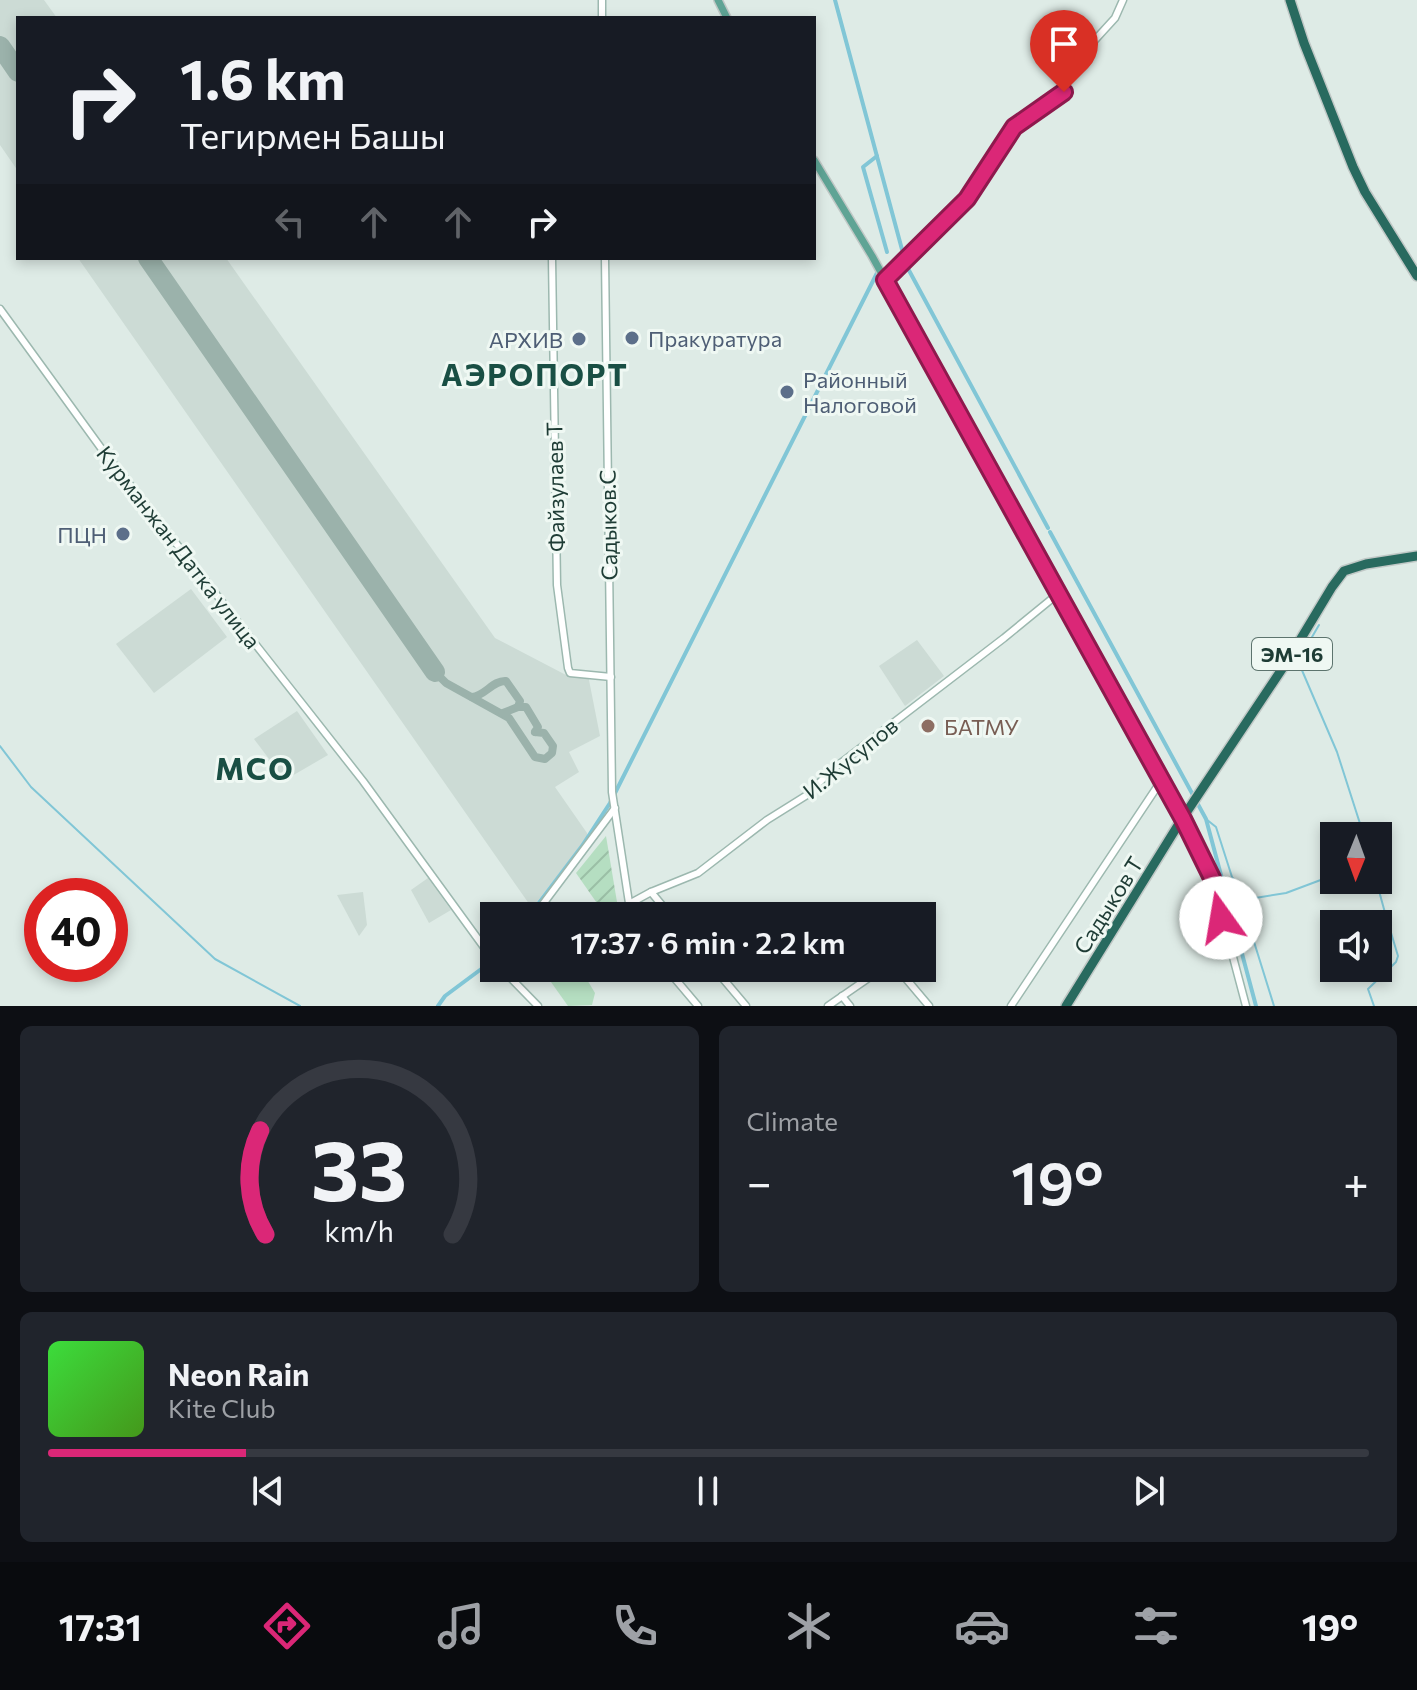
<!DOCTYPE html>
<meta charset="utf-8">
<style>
body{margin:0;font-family:Commissioner,sans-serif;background:#20242c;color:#f1f3f6;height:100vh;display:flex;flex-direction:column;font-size:30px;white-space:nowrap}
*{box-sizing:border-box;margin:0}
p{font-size:26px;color:#9ea1a6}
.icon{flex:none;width:44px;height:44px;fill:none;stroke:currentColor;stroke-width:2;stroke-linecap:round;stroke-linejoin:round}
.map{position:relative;height:1006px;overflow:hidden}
.sheet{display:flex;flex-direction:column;gap:20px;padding:20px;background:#0d0f14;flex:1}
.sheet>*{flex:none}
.top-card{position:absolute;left:16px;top:16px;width:800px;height:244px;border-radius:0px;box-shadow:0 4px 12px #0003;background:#171b24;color:#f1f3f6;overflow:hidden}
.needle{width:52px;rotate:181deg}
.controls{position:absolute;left:1320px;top:822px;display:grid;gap:16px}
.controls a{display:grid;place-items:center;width:72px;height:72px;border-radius:0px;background:#171b24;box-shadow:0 4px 12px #0003;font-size:40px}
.speed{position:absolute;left:24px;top:878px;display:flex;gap:16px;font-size:40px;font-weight:700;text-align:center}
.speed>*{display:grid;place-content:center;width:104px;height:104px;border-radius:50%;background:#171b24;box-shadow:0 4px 12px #0003;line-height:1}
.speed .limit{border:12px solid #d22;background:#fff;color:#111}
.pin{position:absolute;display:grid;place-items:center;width:68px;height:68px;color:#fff;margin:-82px -34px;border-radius:50% 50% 50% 0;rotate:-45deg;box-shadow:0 0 8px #0007}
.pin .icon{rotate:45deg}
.me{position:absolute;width:88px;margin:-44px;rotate:347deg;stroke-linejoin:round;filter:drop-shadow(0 0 6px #0008)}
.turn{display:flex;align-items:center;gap:28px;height:168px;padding:0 32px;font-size:36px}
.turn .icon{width:104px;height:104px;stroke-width:2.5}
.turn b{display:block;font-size:56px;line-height:68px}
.lanes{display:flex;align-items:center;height:76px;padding:0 32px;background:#0003;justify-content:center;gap:40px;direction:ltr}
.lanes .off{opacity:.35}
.big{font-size:60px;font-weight:600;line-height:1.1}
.sheet .widget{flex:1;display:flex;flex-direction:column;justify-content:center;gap:12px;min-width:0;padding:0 28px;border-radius:12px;background:#20242c}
.sheet .dial{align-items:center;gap:0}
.dial svg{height:208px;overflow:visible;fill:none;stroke:#363941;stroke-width:7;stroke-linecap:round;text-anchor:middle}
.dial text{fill:#f1f3f6;stroke:none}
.song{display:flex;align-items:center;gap:24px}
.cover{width:96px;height:96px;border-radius:12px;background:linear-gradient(135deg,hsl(120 70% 55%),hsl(100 70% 35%))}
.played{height:8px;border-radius:4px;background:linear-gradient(90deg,#db2777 15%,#363941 15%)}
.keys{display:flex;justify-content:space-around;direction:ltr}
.heat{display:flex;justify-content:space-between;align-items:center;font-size:44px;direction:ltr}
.sheet .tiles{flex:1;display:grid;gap:20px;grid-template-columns:1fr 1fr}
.widget:last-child{grid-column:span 2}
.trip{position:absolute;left:480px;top:902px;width:456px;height:80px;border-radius:0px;background:#171b24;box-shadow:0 4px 12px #0003;font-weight:600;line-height:80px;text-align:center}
.tab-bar{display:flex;height:128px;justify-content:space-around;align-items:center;background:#090b0e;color:#9ea1a6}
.tab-bar .icon{width:56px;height:56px}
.tab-bar .active{color:#db2777}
.tab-bar b{font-size:36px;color:#f1f3f6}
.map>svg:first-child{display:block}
</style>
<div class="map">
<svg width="1417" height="1006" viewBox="0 0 1417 1006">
<defs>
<pattern id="garden-furrows" width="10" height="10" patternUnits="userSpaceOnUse" patternTransform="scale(2)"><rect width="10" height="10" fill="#b5dec1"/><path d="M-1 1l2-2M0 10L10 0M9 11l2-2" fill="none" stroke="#9bbfa6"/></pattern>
</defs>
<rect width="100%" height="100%" fill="#deebe6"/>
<g fill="#ccdbd5">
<polygon points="0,0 44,0 57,18 18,18 18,171 0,145"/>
<polygon points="78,258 226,258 495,638 566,675 588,675 600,736 569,752 579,772 555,787 587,833 587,838 532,908"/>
<polygon points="191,589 227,637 154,693 116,644"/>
<polygon points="917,640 944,676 905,706 879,666"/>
<polygon points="297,711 328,755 285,780 254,739"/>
<polygon points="428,878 451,910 429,923 411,890"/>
<polygon points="363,892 367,925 359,936 337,895"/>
</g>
<polygon fill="#b5dec1" points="541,968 580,968 595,993 592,1005 568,1006"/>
<polygon fill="url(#garden-furrows)" points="606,836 617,902 601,909 576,873"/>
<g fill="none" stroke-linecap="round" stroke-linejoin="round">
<g stroke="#81c6d6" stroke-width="2">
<polyline points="1319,625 1298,661 1337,752 1364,836"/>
<polyline points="0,746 31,787 215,959 300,1006"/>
<polyline points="1206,819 1216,827 1232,877 1249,899 1286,893 1334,875"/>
<polyline points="1219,866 1216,867 1222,888 1222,906"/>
<polyline points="1376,880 1387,920"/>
<polyline points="1236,884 1274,1006"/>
<polyline points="1198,950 1211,934 1218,916"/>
<polyline points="1374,1006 1368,989 1396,962 1398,956 1389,926"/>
</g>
<g stroke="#81c6d6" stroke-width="4">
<polyline points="835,0 904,257"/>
<polyline points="877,156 863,167 887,252"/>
<polyline points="905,263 1048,528"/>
<polyline points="1050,532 1206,819 1256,1006"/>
<polyline points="529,916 582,846 610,803 877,273"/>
<polyline points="438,1006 445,996 492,961"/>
</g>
<g stroke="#9bb2ab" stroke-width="8">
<polyline points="435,672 446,683 509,718 535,757 545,759 552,753 553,746 544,733 535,732"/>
<path d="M472 697C485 696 493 680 506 681L520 701 518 707 503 713"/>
<polyline points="518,707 526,707 538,727 535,732"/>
</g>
<g stroke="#9bb2ab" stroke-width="20">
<polyline points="0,46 18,72"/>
<polyline points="148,258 435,672"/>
</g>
<g stroke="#9cb8af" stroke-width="9">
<g id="secondary">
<polyline points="602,0 602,18"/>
<polyline points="552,258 557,585 568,668 570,673 611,677"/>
<polyline points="605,258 612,792 631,916"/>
<polyline points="885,280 967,199 1014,127 1064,92 1064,82 1077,71 1083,53 1115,18 1123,0"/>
<polyline points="0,309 101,448 363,781 494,961"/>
<polyline points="1183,819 1212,878 1246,1006"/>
<polyline points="651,892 671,916"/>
<polyline points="629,904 651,892 698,873 767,820 807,795 833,769 1004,638 1059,593"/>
<polyline points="534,916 615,808"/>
<polyline points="501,968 538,1006"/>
<polyline points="666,968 698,1006"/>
<polyline points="714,968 746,1006"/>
<polyline points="897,968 929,1006"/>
<polyline points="842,996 850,1006"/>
<polyline points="828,1006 883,968"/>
<polyline points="1011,1006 1161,781"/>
</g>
</g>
<g stroke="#c0c8c6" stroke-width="10">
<g id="primary">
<polyline points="718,0 727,18"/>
<polyline points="814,160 872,256 1183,819"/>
</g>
</g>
<g stroke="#c0c8c6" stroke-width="12">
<g id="highway">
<polyline points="1290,0 1304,43 1353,167 1365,192 1417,276"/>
<polyline points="1066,1006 1180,822 1288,660 1332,587 1344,571 1366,564 1417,556"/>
</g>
</g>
<use href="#secondary" stroke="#fff" stroke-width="6"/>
<use href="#primary" stroke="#5fa495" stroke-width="7"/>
<use href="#highway" stroke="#286a5f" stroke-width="9"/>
</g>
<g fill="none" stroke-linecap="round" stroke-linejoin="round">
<g stroke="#8e194d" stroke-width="20">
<polyline id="route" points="1064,92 1014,127 967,199 885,280 1183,819 1212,878 1221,918"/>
</g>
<use href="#route" stroke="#db2777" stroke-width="14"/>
</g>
<g fill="#5c6f8a" stroke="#eff8f3" stroke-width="3">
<circle cx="632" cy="338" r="8"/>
<circle cx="579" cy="339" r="8"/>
<circle cx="787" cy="392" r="8"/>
<circle cx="123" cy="534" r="8"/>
</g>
<circle fill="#8d6e63" stroke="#eff8f3" stroke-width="3" cx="928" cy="726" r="8"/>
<g text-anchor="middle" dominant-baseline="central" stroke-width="6" stroke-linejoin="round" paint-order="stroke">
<rect fill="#eff8f3" stroke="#5d746e" stroke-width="2" x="1252" y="638" width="80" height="32" rx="6"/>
<g font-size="20" font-weight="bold" fill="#1e3c35">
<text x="1292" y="654">ЭМ-16</text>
</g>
<g font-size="22" fill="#4e5e75" stroke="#eff8f3" text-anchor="start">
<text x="648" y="338">Пракуратура</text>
<text x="563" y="339" text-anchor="end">АРХИВ</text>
<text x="803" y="379">Районный<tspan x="803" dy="25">Налоговой</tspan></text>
<text x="107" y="534" text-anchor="end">ПЦН</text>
</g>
<g font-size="22" fill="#1e3c35" stroke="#eff8f3">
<text transform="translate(555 487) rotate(-91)">Файзулаев Т</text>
<text transform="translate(608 525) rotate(-91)">Садыков.С</text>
<text transform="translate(179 547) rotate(52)">Курманжан Датка улица</text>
<text transform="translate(850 758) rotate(-39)">И.Жусупов</text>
<text transform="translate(1108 905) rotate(-58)">Садыков Т</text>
</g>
<g font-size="22" fill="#785e54" stroke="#eff8f3" text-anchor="start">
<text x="944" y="726">БАТМУ</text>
</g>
<g font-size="30" font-weight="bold" letter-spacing="2" fill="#194f44" stroke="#eff8f3">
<text x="535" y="373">АЭРОПОРТ</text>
<text x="255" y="767">МСО</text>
</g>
</g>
</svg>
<div class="controls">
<a><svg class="needle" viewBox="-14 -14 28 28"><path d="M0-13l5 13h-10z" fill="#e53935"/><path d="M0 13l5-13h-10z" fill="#9ea1a6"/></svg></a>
<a><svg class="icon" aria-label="sound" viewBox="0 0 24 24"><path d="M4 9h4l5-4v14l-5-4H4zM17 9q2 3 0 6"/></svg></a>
</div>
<div class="speed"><div class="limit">40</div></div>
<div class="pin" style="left:1064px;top:92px;background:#d93025"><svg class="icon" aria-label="arrive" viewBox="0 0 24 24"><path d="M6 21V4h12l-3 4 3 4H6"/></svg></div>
<svg class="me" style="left:1221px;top:918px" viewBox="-20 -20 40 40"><circle r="19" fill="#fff"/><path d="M0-13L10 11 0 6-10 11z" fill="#db2777"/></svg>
<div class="trip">17:37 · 6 min · 2.2 km</div>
<div class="top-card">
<div class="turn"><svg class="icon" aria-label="right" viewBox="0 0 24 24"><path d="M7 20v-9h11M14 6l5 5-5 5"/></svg><div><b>1.6 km</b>Тегирмен Башы</div></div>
<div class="lanes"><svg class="icon off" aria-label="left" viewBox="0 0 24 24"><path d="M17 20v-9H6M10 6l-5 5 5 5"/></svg><svg class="icon off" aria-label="ahead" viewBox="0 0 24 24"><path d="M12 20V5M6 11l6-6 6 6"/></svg><svg class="icon off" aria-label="ahead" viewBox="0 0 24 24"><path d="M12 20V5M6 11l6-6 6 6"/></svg><svg class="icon" aria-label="right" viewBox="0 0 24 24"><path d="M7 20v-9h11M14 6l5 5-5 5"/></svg></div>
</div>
</div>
<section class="sheet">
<div class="tiles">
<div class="widget dial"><svg viewBox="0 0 100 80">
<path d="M14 69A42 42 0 1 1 86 69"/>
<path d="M14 69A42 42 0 0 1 12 29" stroke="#db2777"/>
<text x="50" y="56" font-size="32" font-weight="700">33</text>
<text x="50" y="72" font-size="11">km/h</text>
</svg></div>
<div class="widget"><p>Climate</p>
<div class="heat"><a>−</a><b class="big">19°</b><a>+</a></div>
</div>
<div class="widget">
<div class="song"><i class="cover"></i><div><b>Neon Rain</b><p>Kite Club</p></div></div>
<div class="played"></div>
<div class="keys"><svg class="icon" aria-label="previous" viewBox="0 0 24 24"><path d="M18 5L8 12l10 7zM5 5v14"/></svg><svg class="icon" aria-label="pause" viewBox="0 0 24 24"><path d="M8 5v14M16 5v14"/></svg><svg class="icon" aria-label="next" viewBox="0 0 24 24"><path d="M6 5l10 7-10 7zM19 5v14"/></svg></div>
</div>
</div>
</section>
<nav class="tab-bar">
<b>17:31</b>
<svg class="icon active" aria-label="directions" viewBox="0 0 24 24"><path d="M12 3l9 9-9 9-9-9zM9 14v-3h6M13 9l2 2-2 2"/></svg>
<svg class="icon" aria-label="music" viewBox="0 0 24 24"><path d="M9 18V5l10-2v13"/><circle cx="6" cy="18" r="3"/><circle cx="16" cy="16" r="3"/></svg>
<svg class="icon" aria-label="phone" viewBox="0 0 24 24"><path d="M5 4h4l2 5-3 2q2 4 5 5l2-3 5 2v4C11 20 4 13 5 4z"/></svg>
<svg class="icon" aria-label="climate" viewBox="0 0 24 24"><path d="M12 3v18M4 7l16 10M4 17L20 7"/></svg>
<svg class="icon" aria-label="car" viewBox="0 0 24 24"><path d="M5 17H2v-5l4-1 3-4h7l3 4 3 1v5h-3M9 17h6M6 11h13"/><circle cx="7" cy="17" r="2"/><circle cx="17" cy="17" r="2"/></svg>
<svg class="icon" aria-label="filters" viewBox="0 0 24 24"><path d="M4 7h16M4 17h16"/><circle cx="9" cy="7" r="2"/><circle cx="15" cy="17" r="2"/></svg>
<b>19°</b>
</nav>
